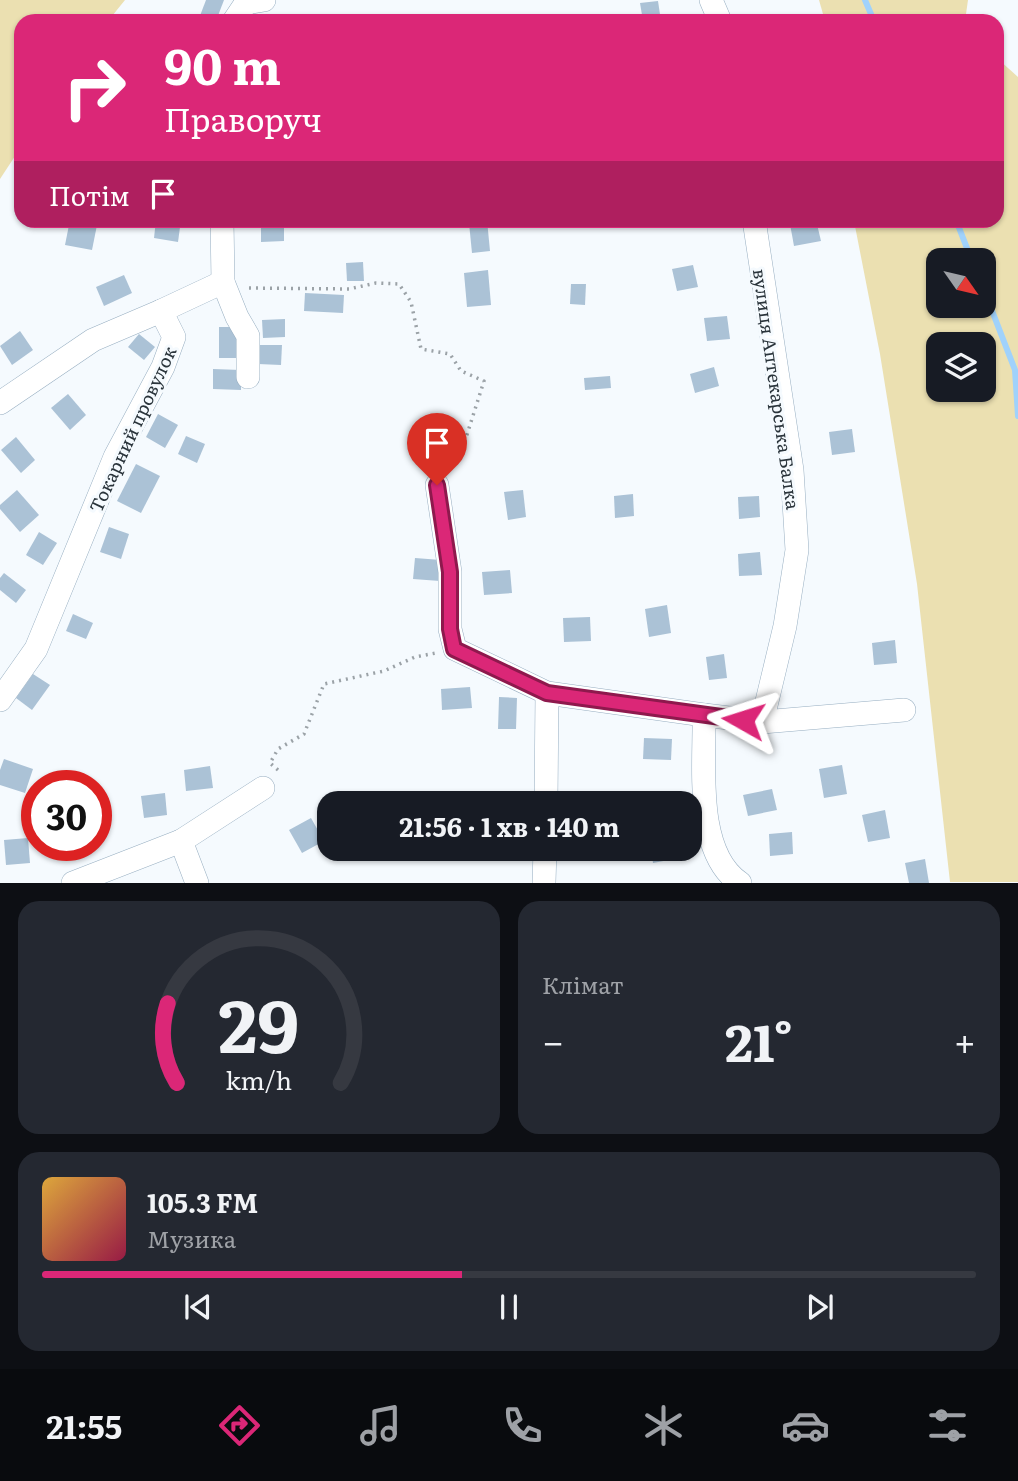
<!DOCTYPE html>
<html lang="uk">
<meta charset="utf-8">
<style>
body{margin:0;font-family:Literata,serif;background:#242831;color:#f1f3f6;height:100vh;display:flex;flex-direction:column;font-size:26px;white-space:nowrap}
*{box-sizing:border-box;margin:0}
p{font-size:23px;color:#9ea1a6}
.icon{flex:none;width:38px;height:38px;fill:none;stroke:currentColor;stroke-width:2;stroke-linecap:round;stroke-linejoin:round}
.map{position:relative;height:883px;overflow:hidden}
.side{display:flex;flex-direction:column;gap:18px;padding:18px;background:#0d0f14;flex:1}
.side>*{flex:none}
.guide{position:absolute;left:14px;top:14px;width:990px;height:214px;border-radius:21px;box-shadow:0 2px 5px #0004;background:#db2777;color:#fff;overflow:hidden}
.needle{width:46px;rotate:124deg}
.buttons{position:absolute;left:926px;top:248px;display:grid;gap:14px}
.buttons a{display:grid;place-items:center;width:70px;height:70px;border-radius:14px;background:#171b24;box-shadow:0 2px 5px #0004;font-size:35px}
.speed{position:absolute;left:21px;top:770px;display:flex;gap:14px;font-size:35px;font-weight:700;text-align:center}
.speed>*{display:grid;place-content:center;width:91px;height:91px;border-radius:50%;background:#171b24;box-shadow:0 2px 5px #0004;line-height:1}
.speed .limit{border:10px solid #d22;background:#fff;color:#111}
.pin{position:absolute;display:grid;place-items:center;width:60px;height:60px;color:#fff;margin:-72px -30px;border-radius:50% 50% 50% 0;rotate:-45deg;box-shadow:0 0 7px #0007}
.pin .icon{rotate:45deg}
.me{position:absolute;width:77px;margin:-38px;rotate:276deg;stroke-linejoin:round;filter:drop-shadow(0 0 5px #0008)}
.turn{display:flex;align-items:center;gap:24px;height:147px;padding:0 35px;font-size:32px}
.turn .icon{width:91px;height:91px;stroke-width:2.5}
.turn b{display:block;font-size:49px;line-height:60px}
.then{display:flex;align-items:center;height:66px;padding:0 35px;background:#0003;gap:14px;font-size:26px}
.big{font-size:52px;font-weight:700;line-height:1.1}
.side .widget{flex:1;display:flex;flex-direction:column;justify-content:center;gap:10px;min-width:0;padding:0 24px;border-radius:21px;background:#242831}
.side .dial{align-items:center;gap:0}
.dial svg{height:182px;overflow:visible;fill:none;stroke:#363941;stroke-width:7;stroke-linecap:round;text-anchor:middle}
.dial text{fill:#f1f3f6;stroke:none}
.song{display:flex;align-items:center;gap:21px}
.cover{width:84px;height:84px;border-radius:10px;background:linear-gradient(135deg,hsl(40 70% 55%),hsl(340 70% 35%))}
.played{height:7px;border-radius:4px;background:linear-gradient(90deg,#db2777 45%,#363941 45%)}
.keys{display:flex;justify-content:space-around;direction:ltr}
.heat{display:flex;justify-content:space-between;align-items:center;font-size:38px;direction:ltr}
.side .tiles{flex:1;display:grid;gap:18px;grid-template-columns:1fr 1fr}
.widget:last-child{grid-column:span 2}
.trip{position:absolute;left:317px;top:791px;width:385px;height:70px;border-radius:21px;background:#171b24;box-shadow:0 2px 5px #0004;font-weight:700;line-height:70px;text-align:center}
.menu{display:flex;height:112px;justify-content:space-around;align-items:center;background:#090b0e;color:#9ea1a6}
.menu .icon{width:49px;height:49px}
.menu .selected{color:#db2777}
.menu b{font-size:32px;color:#f1f3f6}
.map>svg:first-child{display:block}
</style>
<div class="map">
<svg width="1018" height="883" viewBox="0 0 1018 883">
<rect width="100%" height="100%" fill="#f5fafe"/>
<g fill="#ebe0b1" fill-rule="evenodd">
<polygon points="0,0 125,0 108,21 21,21 21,147 0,179"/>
<polygon points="819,0 968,0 965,21 825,21"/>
<path d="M998 59 1018 77V882H950L917 584 880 354 854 221 998 220ZM938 261H984V306H938ZM938 345H984V390H938Z"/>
</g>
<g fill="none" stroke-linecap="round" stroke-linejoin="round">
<g stroke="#a0d2fb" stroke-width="6">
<polyline points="865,0 874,21"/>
<polyline points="956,220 972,261"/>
<polyline points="984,290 1015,370 1018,416"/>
</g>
</g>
<g fill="#abc2d6">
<polygon points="206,0 224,0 216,21 198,21"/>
<polygon points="658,1 661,21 643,21 640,3"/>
<polygon points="70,220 97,225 92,250 65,245"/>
<polygon points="156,220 181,220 178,242 154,238"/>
<polygon points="261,220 284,220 284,241 261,242"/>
<polygon points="487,220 490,251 472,253 469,223"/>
<polygon points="807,220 816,220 821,241 794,246 790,224"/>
<polygon points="363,262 364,281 347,281 346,263"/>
<polygon points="693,265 698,287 677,291 672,269"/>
<polygon points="488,270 491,305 467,307 464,273"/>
<polygon points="124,275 132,293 104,306 96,287"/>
<polygon points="571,284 586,284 585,305 570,304"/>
<polygon points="305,293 344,295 343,313 304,311"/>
<polygon points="727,316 730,339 707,341 704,318"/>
<polygon points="285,319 285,337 263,338 262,320"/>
<polygon points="219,327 238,327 239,358 219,358"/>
<polygon points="20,331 33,350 12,365 0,346"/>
<polygon points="139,334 155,347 144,360 128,347"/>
<polygon points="259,345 282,345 281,365 258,364"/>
<polygon points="714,367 719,386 695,393 690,374"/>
<polygon points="213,369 241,370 241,390 213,389"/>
<polygon points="610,376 611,388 585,390 584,378"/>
<polygon points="68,394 86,415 70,430 51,408"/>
<polygon points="158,414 178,425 165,448 146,437"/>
<polygon points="441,428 464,444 452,460 429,444"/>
<polygon points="852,429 855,452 832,455 829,432"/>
<polygon points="186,436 205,444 197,463 178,454"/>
<polygon points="16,437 35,460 21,473 1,450"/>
<polygon points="136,464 160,476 141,513 117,501"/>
<polygon points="17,490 39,515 20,532 0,509 0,505"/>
<polygon points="523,490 526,517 508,520 504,492"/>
<polygon points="633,494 634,516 615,518 614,496"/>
<polygon points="759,496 760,517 739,519 738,497"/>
<polygon points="109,527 129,534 121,559 100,552"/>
<polygon points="39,532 57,543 43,565 26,555"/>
<polygon points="760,552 762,575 739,576 738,554"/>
<polygon points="415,558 441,560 440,581 413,579"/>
<polygon points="510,570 512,593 484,595 482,572"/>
<polygon points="4,573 26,590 16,603 0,590 0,578"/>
<polygon points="667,605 671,633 649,637 645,609"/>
<polygon points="73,614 93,623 86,639 66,631"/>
<polygon points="590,617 591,641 564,642 563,618"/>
<polygon points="895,640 897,663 874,665 872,643"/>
<polygon points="724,654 727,678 709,680 706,657"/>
<polygon points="33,674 50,685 32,710 16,698"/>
<polygon points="470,687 472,708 442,710 441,689"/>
<polygon points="499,697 517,698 516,729 498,729"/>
<polygon points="644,738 672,739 671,760 643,759"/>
<polygon points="4,759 33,769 25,793 0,785 0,770"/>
<polygon points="842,765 847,794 824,798 819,769"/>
<polygon points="210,766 213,788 186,791 184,770"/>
<polygon points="772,789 777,810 748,816 743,795"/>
<polygon points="165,793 167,815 144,818 141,796"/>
<polygon points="669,797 669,803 646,803 646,800"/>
<polygon points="885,810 890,838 868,842 862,815"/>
<polygon points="311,818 324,841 302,853 289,830"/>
<polygon points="792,832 793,854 770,856 769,834"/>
<polygon points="28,838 30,863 6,865 4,840"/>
<polygon points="651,849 672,849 674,859 653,863"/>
<polygon points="925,859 929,883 909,883 905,863"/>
</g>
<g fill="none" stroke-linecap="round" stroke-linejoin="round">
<g stroke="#97aec1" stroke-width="24">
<g id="minor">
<polyline points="711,0 720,21"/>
<polyline points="234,21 246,3 264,0"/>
<polyline points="222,220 223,282 237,317 248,336 248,377"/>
<polyline points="754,220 792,470 797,550 785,626 762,722"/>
<polyline points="0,403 93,340 161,311"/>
<polyline points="437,485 450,572 450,629 455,649 547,693 704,715 762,722 904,710"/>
<polyline points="0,700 36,649 115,457 163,367 174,337 161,311 223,282"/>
<path d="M704 715C705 764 694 852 740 883"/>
<polyline points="546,803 547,693"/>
<polyline points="181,841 197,883"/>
<polyline points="73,883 181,841 263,788"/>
<polyline points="544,883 545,849"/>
</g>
</g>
<g stroke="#9ba2a7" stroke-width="3.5" stroke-dasharray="2 5" stroke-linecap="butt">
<polyline points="249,288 349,289 376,283 399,284 411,302 421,349 450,354 461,371 484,381 464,444 445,467"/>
<polyline points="278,770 270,763 278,749 304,734 324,684 384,671 415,657 436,653"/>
</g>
<use href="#minor" stroke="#fff" stroke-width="23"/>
</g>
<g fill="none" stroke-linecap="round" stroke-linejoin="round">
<g stroke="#8e194d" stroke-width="18">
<polyline id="route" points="437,485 450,572 450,629 454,649 547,693 743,720"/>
</g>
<use href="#route" stroke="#db2777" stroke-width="12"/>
</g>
<g text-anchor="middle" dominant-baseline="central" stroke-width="6" stroke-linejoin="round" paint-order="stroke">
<g font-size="18" fill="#2a343b" stroke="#f5fafe">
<text transform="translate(777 389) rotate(82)">вулиця Аптекарська Балка</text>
<text transform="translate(132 429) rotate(-65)">Токарний провулок</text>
</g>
</g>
</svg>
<div class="buttons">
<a><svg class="needle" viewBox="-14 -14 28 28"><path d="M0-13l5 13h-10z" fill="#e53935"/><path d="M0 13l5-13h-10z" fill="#9ea1a6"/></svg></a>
<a><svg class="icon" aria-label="layers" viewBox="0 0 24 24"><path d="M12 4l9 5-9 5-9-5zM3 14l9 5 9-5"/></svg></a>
</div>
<div class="speed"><div class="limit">30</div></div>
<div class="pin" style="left:437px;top:485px;background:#d93025"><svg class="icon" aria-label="arrive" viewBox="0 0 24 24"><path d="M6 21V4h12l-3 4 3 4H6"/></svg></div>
<svg class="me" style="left:743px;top:720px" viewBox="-20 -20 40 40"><path d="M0-17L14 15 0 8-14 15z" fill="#db2777" stroke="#fff" stroke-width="4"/></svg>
<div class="trip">21:56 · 1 хв · 140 m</div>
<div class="guide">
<div class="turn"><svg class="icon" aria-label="right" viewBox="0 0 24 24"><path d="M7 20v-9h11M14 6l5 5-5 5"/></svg><div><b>90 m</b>Праворуч</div></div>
<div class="then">Потім<svg class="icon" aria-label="arrive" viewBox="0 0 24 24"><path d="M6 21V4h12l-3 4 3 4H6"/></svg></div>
</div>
</div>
<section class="side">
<div class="tiles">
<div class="widget dial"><svg viewBox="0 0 100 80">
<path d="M14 69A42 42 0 1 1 86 69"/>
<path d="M14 69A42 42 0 0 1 10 34" stroke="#db2777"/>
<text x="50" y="56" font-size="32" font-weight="700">29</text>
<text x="50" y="72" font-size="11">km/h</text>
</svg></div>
<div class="widget"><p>Клімат</p>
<div class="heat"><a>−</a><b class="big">21°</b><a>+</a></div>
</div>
<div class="widget">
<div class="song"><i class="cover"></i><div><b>105.3 FM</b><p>Музика</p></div></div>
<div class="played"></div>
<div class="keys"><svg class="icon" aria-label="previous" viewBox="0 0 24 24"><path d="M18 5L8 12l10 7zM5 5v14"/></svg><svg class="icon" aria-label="pause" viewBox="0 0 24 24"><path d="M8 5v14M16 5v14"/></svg><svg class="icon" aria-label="next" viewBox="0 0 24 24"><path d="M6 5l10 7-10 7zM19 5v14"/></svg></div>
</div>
</div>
</section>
<nav class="menu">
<b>21:55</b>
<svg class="icon selected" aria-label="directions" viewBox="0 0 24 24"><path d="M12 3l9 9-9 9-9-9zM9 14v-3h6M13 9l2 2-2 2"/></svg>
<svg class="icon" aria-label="music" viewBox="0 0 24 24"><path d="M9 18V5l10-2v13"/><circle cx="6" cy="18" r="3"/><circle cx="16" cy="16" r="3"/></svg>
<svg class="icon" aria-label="phone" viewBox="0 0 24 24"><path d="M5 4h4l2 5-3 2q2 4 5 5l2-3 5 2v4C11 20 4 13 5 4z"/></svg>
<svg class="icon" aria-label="climate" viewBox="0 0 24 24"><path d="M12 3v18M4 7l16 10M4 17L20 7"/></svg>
<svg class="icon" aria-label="car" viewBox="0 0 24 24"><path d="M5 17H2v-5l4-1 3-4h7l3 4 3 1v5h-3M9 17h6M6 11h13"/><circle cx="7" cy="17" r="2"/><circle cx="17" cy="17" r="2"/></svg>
<svg class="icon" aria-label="filters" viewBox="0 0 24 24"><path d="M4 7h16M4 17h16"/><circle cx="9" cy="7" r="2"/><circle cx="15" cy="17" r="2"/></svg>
</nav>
